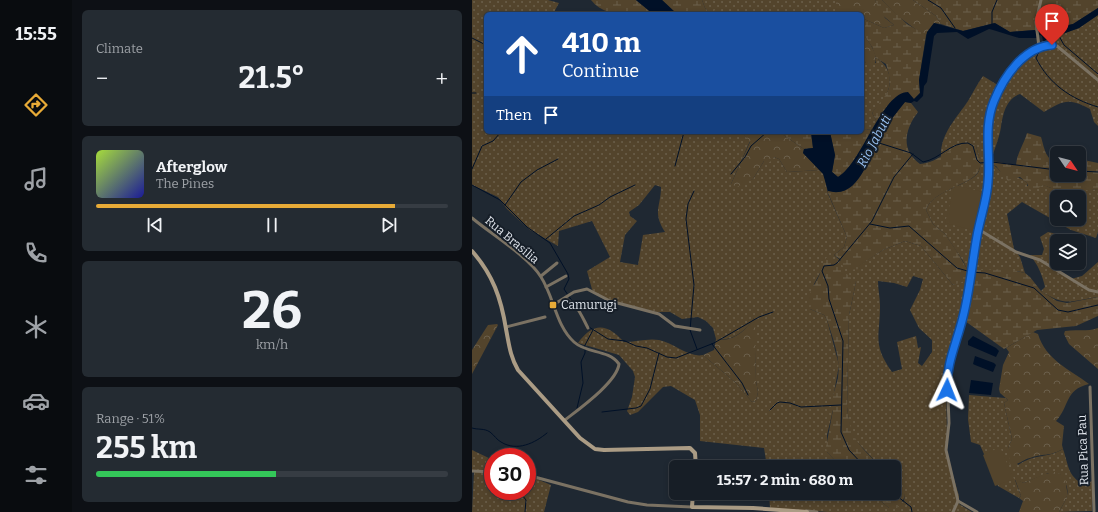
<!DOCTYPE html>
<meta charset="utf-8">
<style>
body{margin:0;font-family:Bitter,serif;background:#242b32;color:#f1f3f6;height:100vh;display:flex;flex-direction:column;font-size:15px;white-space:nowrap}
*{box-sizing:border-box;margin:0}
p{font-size:13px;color:#9ea2a7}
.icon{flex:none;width:22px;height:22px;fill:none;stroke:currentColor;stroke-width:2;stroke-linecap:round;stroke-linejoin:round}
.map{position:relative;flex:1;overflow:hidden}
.side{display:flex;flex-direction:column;gap:10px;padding:10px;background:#0d1015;width:400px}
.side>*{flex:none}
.hud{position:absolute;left:12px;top:12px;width:380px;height:122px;border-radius:6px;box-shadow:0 2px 6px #0003,0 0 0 1px #363c43;background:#1a4fa0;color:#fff;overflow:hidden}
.needle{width:26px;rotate:125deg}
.tools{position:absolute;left:578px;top:146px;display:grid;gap:8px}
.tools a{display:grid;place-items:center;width:36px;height:36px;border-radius:6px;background:#171e26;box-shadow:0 2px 6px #0003,0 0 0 1px #363c43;font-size:20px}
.speed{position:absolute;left:12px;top:448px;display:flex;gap:8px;font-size:20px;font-weight:700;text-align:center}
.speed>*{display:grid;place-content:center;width:52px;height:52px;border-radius:50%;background:#171e26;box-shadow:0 2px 6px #0003,0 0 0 1px #363c43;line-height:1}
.speed .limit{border:6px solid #d22;background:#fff;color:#111}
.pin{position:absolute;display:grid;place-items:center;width:34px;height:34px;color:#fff;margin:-41px -17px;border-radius:50% 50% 50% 0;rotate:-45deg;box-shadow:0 0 4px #0007}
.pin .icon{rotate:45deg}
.me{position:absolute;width:44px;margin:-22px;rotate:2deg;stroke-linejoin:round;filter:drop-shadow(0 0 3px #0008)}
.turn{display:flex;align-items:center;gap:14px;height:84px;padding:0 12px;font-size:18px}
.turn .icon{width:52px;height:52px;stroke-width:2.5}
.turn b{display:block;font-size:28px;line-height:34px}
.then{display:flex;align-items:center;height:38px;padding:0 12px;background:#0003;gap:8px;font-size:15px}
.big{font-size:30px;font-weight:700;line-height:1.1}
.side .card{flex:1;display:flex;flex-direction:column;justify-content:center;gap:6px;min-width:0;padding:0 14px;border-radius:6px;background:#242b32}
.side .dial{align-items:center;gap:0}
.dial b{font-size:52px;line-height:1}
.song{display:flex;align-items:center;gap:12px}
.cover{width:48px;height:48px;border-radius:6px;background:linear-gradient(135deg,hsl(80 70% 55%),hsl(240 70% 35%))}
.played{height:4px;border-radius:2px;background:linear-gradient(90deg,#e8ab37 85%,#363c43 85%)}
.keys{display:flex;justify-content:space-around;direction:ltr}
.heat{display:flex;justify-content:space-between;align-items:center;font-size:22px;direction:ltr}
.charge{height:6px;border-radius:3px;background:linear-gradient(90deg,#34c759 51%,#363c43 0)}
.trip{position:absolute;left:197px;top:460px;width:232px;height:40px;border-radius:6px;background:#171e26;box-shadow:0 2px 6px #0003,0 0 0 1px #363c43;font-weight:700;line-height:40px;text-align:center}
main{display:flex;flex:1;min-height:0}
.tabs{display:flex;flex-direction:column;width:72px;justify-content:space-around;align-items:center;background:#090c0f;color:#9ea2a7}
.tabs .icon{width:28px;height:28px}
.tabs .on{color:#e8ab37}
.tabs b{font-size:18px;color:#f1f3f6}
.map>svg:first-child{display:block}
</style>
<main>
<nav class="tabs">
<b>15:55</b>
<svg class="icon on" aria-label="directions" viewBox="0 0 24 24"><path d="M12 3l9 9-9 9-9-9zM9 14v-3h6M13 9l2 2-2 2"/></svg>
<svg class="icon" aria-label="music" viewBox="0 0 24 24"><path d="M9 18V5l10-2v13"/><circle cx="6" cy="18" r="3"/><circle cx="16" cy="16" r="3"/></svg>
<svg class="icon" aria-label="phone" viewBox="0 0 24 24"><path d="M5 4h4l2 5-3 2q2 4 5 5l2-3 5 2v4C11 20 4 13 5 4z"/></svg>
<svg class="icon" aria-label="climate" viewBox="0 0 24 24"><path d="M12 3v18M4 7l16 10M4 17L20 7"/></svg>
<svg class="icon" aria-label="car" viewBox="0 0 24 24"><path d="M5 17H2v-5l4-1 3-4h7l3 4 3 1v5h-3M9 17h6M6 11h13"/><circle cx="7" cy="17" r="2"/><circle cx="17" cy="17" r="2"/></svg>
<svg class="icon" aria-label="filters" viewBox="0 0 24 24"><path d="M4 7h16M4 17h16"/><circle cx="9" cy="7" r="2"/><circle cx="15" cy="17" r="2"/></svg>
</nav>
<section class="side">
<div class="card"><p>Climate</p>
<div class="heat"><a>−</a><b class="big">21.5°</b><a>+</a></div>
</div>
<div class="card">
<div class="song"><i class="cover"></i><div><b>Afterglow</b><p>The Pines</p></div></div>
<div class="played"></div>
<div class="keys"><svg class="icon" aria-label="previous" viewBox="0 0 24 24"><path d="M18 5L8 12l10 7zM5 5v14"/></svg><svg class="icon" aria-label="pause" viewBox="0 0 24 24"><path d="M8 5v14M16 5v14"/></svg><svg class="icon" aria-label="next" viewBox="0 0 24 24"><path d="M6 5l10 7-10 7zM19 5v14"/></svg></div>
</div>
<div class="card dial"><b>26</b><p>km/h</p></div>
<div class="card"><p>Range · 51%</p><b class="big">255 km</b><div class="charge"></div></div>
</section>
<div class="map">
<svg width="626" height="512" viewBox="0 0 626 512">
<defs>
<pattern id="grass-dots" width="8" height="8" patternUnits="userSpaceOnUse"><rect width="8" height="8" fill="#53442c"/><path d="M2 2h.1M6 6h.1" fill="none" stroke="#6b5f4b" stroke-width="1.8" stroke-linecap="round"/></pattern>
<pattern id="forest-crowns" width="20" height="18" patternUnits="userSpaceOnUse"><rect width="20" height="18" fill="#53442c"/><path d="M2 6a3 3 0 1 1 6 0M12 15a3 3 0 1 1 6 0" fill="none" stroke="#6b5f4b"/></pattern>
<pattern id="wetland-marsh" width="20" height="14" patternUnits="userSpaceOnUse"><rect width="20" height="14" fill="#53442c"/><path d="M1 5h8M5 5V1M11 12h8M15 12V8" fill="none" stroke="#6b5f4b"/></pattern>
</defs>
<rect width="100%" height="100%" fill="#1f2832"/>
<g fill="url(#grass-dots)" fill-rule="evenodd">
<path d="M0 0H76L87 3 81 14H14V132H269L278 141 259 184 281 179 292 161 302 157 307 159 315 172 348 170 352 174 356 194 375 237 372 247 362 255 369 261 388 269 386 266 411 250 433 241 449 246 481 285 496 278 495 269 491 261 473 234 461 224 454 210C461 189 501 185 507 171 510 163 506 153 504 146L499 143 469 157C468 134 484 119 496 101 501 93 505 84 511 76L529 87 542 67 558 50 571 41 607 28 626 15V126L622 122 618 109C596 97 591 101 572 112L548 94C534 99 531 114 529 127 527 139 522 150 519 161L520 165C525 166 526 170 531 173 540 178 547 175 555 183V186L572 185 579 188 617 190 626 189V232L624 238 599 230 550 202 535 214 542 249 548 257 553 273 545 271 494 312 493 321 491 322 477 359 474 382 475 438 474 452 487 496V504L500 512H356L298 508 297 493H399L417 508 432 501C434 491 429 485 422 478V467H409L385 442 378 430 377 422 375 407 377 315 384 282 348 273 342 284 338 309 352 315 355 320 367 365 361 398V410L355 435V452L369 467H295L292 448 228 441V415L223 400 199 386 191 387 166 412 158 415 155 411 160 397 163 377 161 371 147 355 106 343C121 322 135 323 152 342 163 342 176 338 187 340 202 343 217 358 231 355L264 383 280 402 284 401 286 392 284 381 282 318C274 331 260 342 244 339L241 328 234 321 226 317 210 319 198 312H185L146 303 121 293 115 271 138 257 120 221 87 231 86 246 58 230 35 209 26 197 0 185ZM183 185 189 187C189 207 180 212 193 232L171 235 166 265 148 262 153 235 165 221 158 216 157 212 167 205ZM585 197H607V219H585ZM441 276 451 279 448 290 438 310 447 328 460 340V352L450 366 446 363 449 347 446 348 444 336 425 342 430 369 420 372C400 344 408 337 408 306 408 298 406 289 406 281L422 283 435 287Z"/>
<polygon points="230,0 364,0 364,14 250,14 249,12 238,13 233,8"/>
<path d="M390 57 394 63H404V58C419 66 422 84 412 99 409 104 403 108 400 113L405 122 400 130 390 129Z"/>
<path d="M576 232 585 234 586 270 599 279 610 276 626 262V297C599 301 593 307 569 291L573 287C570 274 566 265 558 255H570L572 249 568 237Z"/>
<path d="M497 395 533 398 536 400 532 403 540 439 536 448 546 465C564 453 574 459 591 449 597 466 595 475 612 485L620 481V511L587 512C596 496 600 491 588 474L576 473 552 483 543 480 549 496 547 498 526 486 508 445 499 442 496 419Z"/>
<polygon points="0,450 21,460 21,491 55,491 55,475 79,485 72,512 0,512 2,472 0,471"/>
</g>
<g fill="url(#forest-crowns)">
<polygon points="364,0 403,0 413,18 422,25 412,28 390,18 390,14 364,14"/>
<polygon points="410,0 441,0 464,16 469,24 462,23 454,35 450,34 427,17"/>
<path d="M390 32C395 40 409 56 402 65L394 63 390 57Z"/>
<polygon points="269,132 307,132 332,149 331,153 348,170 315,172 307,159 302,157 298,162 292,161 281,179 265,187 259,184 278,142"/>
<path d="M283 317 284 381 286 392 284 401 280 402 264 383 231 355 242 350 244 339C261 343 274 330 283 317Z"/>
<polygon points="25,324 26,325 0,374 0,350 16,325"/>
<path d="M626 328V369L597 344 592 334 593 331C604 329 615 332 626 328Z"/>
<path d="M561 332 566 334C574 360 597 369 617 384 592 390 598 406 584 421L592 426 590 445 591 449C577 457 571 453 558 458 550 460 547 465 538 465L536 448 540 439 532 403 536 400 528 393 527 389 531 365 537 352 534 348Z"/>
<path d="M583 472 593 476C595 498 599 491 587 512H547L551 501 547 498 549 496 543 479 552 483 572 474Z"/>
</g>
<g fill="url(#wetland-marsh)">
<path d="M119 0H164L181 14C159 14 134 19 119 0Z"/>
<polygon points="190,0 230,0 233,8 238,13 240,13 244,9 248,10 250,14 205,14"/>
<path d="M403 0H410L435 24 454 35 447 80 448 93 442 99 418 103 405 122 400 113C414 93 423 92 414 64L404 58 400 47 390 32V18L412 28 422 25 409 14Z"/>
<polygon points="441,0 626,0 626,8 601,24 565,33 563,30 538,32 522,23 491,31 469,24 464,16"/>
<path d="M433 102 439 103 446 112C433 129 428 150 448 164 468 163 479 144 499 143L504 146C506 153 509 161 508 167 506 185 461 188 454 210L461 224 473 234 484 250 495 269 496 275 493 281 481 285 449 246 433 241 411 250 387 266 388 269 377 270 371 267 368 259 362 255 372 247 375 237 356 193V190C387 202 398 153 409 134 416 122 425 112 433 102Z"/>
<path d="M390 129 400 130C391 145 382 168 366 177L360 172 363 155 358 132H390Z"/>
<polygon points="307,132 339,132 341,148 332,149"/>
<path d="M555 133 569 137C572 146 573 160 585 162V175H607V159L626 163V189L613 191 579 188 571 185 562 191 557 189 555 183 548 177 536 181 524 166 520 165 519 161 544 165C545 153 552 144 555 133Z"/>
<path d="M355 257 384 282 377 315 375 407C379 440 386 444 409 467H369L355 452 354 447 361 410C357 401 364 388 366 378 369 358 361 339 355 320L352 315 338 309C334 296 340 289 346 278 350 271 350 263 355 257Z"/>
<polygon points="536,269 553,273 558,277 569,291 585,301 595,303 626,297 626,316 604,326 565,330 532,349 493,321 501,272 504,270"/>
<path d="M422 478C434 489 437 496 425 508H417L399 493H422Z"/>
</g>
<g fill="#53442c">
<polygon points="483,185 511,192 501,230 473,223"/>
<polygon points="528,447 542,479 523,486 511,455"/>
</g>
<g fill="#001027">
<polygon points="164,0 190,0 205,14 181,14"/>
<path d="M626 8V15L607 28 571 41 570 36 566 34V38H547L521 30 517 29 496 39 485 32 465 33 462 36 455 82 452 86 451 96 445 102 442 101 439 103 433 102C425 112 416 123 409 134 397 154 388 200 356 191L351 174 331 153 332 149 341 148 339 132H358L363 155 360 172 366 177C390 163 410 92 436 92L442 99 448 93 447 80 455 32 462 23 491 31 523 23 538 32 563 30 565 33V26L573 30 601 24Z"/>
<polygon points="501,336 524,348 527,351 524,357 496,345 496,341"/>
<polygon points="503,356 522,363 524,365 521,372 503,365 501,364"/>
<polygon points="499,380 521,383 519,395 497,393"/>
</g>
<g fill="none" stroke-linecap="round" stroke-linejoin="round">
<g stroke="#001027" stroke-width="1">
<polyline points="456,0 469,8 483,28"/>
<polyline points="520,24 520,12 525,0"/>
<polyline points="587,36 592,45 626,74"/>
<polyline points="0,38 12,44"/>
<path d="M573 40 571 49 566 54 564 58C577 84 599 99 626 107"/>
<polyline points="0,93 4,93"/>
<path d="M404 142 439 153 451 162C468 159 479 142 496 143L501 146 505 160 508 163 520 162 585 170"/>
<polyline points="203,166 212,132"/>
<polyline points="0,169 10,146 21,141 29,132"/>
<polyline points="607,171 626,172"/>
<polyline points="259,174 273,157 279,146 295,132"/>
<polyline points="0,185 28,200 55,227 78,243 96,274 97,279 92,289 100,301"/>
<polyline points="222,191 216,204 214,219 222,285 218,330 225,349"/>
<polyline points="33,205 49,182 65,170 86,159"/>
<polyline points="398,224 418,228 437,226 485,268 499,272 513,273 562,288 586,310 596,312 626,305"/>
<polyline points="74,239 102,216 127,205 138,197 163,185"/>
<polyline points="117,327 136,339 153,341 164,346 175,348 195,357 204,358 242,343 287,317 301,312"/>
<polyline points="240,344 270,383 276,395"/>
<polyline points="112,347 121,330"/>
<polyline points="105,408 111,383 109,362 113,353 113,350"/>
<polyline points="298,410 305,403 308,402 318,403 329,407 369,405"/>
<polyline points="130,412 164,408 169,406 178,389 187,353"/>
<path d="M0 428C6 430 12 428 18 432 22 435 25 440 29 442 45 452 63 443 75 433"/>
<polyline points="393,467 377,450 369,432 371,341 357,299 356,286 350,271 352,266 362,265 365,263 400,221 422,177 441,154"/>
<polyline points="47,491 54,500 53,512"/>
<polyline points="421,493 439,507 440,512"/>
</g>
<g stroke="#7b7263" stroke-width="3">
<polyline points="567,47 585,46 626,80"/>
<path d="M0 218C19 234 57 257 69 277 82 297 84 326 102 342 115 354 136 349 147 364 145 382 107 409 93 420"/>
<polyline points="506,229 544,252 568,260 617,290 626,292"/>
<polyline points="69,276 85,263"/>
<polyline points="74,287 94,276"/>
<path d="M93 299C105 302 110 317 116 328"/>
<polyline points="81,305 102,292 115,289 138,301 187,314 203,326 228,330"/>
<polyline points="34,327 73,317"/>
<polyline points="618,387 622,511"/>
<polyline points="0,471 21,472"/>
<polyline points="55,475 156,502 175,505 220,507"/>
<polyline points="486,501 505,512"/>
<polyline points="335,511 345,512"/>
<polyline points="481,512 486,501 474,450 477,423 475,372 492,315 505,234 515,188 517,121 521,103 532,83 547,63 558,52 567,47 564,22 569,0"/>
</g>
<g stroke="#ab9c85" stroke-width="4">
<path d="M0 251C21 275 29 298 34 329 37 344 38 356 46 370L108 438 123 449 132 450 218 448 223 453 224 467"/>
<polyline points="221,493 220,507 281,508 335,512"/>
</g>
</g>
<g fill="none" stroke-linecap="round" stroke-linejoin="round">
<g stroke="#114b97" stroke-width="10">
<path id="route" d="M475 390C474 364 485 342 491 317 498 290 500 263 505 236 508 218 515 200 516 182 519 154 511 128 522 101 532 76 552 47 580 45"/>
</g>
<use href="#route" stroke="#1a73e8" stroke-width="7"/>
</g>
<rect fill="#e8ab37" stroke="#161e28" stroke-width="1.5" x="77" y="301" width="8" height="8" rx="2"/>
<g text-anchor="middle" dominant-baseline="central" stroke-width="4" stroke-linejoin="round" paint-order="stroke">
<g font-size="12" fill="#e1e6ed" stroke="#161e28">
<text transform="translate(40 240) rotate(40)">Rua Brasília</text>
<text transform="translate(611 450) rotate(-92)">Rua Pica Pau</text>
</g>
<g font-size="12" fill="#e1e6ed" stroke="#161e28" text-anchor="start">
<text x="89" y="305">Camurugi</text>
</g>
<g font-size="13" font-style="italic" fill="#99c3f5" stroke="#161e28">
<text transform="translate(402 141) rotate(-62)">Rio Jabuti</text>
</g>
</g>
</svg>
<div class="tools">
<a><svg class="needle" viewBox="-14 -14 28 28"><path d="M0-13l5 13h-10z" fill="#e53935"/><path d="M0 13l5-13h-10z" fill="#9ea2a7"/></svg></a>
<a><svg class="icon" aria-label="search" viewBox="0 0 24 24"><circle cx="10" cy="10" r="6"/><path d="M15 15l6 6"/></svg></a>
<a><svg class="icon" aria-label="layers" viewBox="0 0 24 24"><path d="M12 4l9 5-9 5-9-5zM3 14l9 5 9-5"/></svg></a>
</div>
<div class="speed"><div class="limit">30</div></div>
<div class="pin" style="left:580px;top:45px;background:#d93025"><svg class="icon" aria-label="arrive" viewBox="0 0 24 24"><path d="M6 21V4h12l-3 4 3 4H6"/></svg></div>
<svg class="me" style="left:475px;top:390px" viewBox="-20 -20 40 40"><path d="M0-17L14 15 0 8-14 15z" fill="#1a73e8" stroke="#fff" stroke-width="4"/></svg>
<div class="trip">15:57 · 2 min · 680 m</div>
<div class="hud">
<div class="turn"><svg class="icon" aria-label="ahead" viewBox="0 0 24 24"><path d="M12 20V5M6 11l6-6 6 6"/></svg><div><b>410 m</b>Continue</div></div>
<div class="then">Then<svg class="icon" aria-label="arrive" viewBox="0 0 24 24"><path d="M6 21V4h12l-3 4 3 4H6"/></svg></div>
</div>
</div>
</main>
